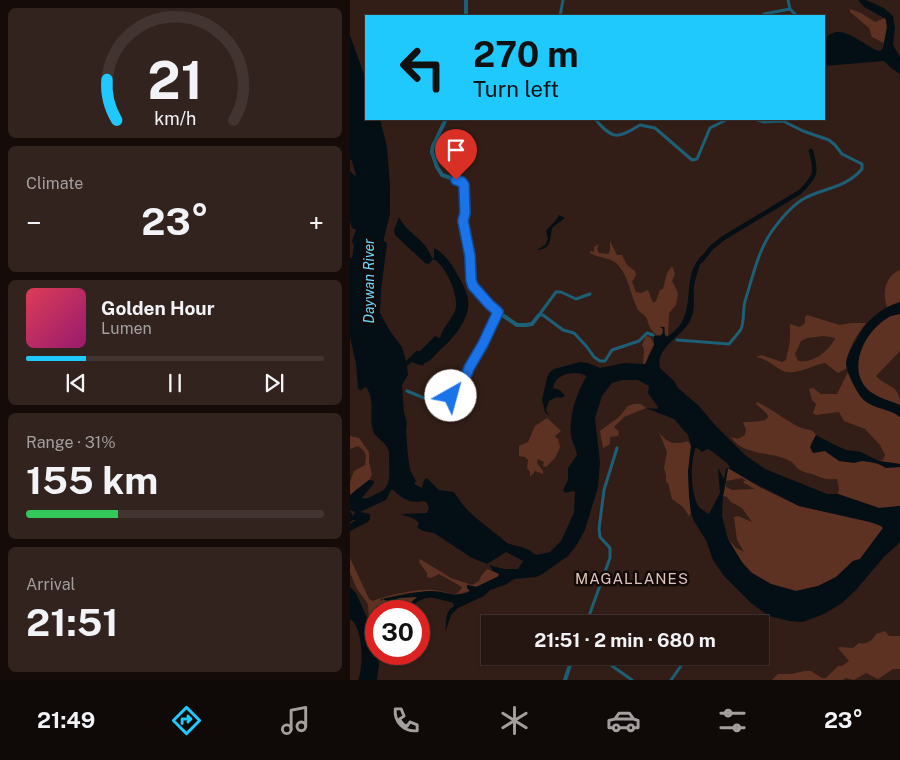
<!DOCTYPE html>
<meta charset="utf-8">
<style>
body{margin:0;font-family:"Public Sans",sans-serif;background:#32231f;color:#f1f3f6;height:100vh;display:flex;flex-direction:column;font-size:19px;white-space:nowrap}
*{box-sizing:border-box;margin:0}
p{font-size:16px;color:#a49f9f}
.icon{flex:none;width:28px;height:28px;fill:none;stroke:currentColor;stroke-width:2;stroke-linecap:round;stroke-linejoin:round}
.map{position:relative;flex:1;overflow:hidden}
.side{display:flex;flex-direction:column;gap:8px;padding:8px;background:#150c09;width:350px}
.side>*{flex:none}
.guide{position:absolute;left:15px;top:15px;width:460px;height:105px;border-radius:0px;box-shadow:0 1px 4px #0004,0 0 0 1px #423531;background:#20c9fd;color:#111;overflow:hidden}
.speed{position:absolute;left:15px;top:600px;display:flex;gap:10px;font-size:25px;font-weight:700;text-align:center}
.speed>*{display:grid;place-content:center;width:65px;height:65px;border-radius:50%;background:#261611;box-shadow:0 1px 4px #0004,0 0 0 1px #423531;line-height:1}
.speed .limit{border:8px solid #d22;background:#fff;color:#111}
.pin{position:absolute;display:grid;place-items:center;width:42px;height:42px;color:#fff;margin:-51px -21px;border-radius:50% 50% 50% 0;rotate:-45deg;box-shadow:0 0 5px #0007}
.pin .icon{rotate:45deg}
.me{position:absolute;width:55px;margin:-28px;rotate:38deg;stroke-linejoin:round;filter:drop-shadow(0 0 4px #0008)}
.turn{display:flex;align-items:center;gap:18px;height:105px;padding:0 25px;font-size:22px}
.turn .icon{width:65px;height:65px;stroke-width:2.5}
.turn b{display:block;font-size:35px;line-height:42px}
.big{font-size:38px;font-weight:700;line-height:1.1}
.side .card{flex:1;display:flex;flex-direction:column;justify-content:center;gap:8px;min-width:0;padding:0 18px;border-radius:8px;background:#32231f}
.side .dial{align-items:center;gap:0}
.dial svg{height:130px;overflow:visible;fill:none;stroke:#423531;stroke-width:7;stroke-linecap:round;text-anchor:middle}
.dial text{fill:#f1f3f6;stroke:none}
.song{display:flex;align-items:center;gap:15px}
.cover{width:60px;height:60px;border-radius:8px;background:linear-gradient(135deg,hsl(350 70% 55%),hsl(320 70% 35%))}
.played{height:5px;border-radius:2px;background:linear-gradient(90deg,#20c9fd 20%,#423531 20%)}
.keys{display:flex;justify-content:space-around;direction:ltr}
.heat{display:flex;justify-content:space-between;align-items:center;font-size:28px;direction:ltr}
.charge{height:8px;border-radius:4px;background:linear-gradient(90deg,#34c759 31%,#423531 0)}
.trip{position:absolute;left:131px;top:615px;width:288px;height:50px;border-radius:0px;background:#261611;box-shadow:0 1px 4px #0004,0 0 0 1px #423531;font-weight:700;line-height:50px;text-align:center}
.menu{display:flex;height:80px;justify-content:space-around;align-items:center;background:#0f0907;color:#a49f9f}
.menu .icon{width:35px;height:35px}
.menu .current{color:#20c9fd}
.menu b{font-size:22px;color:#f1f3f6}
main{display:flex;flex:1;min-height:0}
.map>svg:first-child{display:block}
</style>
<main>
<section class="side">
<div class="card dial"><svg viewBox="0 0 100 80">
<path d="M14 69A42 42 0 1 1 86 69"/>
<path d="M14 69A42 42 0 0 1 8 44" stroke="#20c9fd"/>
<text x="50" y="56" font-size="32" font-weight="700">21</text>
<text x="50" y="72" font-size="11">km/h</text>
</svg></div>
<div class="card"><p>Climate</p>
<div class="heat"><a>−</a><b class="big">23°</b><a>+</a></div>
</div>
<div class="card">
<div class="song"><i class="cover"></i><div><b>Golden Hour</b><p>Lumen</p></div></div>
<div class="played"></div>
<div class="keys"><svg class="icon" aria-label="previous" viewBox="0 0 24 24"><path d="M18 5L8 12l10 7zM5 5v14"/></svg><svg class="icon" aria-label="pause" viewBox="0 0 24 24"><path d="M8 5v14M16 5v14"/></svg><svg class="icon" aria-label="next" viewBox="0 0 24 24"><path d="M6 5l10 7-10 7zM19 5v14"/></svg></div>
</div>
<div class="card"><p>Range · 31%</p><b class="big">155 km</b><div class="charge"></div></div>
<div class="card"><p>Arrival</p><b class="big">21:51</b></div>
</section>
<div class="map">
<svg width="550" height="680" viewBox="0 0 550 680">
<rect width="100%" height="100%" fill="#321e17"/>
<g fill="#5e3222" fill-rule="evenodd">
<polygon points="500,9 511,13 525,22 535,18 537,27 534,43 522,37 519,28 500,12"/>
<path d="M260 241 267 255H272L277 265 285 271 286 275 282 282 286 292 291 293 298 290 303 303 306 301 310 290 313 289 317 273 322 266 325 274 322 281 328 293 326 305 319 313 318 336 314 335 315 327H313L312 335H307C301 331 299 326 297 319 295 314 289 313 287 308 280 294 279 277 268 265 261 257 250 259 240 253V251L244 252V247L249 244 247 249 249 253 258 254 260 251Z"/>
<path d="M550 270V302L537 307C532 293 535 276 550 270Z"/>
<path d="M550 314V351L526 376C537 388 550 384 550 405 536 400 522 396 513 384 497 362 519 328 539 317 542 315 546 315 550 314Z"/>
<path d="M457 315 490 325 501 323H516C507 334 495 353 497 368L488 373 475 363C462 365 444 377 431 370 423 365 416 359 406 357L411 355 432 362 436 360 440 341V324L450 327 455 323V317ZM474 336 485 338C480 351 462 364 448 361L445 354 451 341 457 338Z"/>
<polygon points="296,336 300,337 304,344 298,356 297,363 293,365 294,349 292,345"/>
<path d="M498 372C502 380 506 393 514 400 524 408 540 409 550 417V464L529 461 533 460 535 455 530 445 515 429 494 421 489 412 466 415 463 413 466 404 462 400 459 389 463 388 471 394H487Z"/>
<path d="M407 402C422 409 435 420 449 427 457 431 461 427 466 435L461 444 472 451H475C483 457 492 463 504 462 508 462 511 460 515 461 530 464 534 468 550 467V506L529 508 488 494 489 488 487 479C478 480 473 479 465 475 460 473 454 473 450 470 445 467 444 462 438 460 420 451 393 456 381 437L388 439 395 435 396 429 393 423 395 422C399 422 427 423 415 412 412 409 409 407 406 404Z"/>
<polygon points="284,404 291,404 296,408 274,417 264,427 269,432 268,436 260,437 260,444 253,448 250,431 269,417 278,406"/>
<polygon points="197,418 211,431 205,436 206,438 208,439 210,447 205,458 196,467 193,466 194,462 188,459 187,463 193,471 193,474 185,471 180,477 180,472 177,468 178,460 175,457 169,456 169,446 178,442 185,426"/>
<path d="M309 432C317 444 326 445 338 441L341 446 338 472 341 513 339 516 333 507 322 499 318 483 316 482V475L314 468 317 452Z"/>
<path d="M0 436 9 438 19 452V462L22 475 19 480 7 489 0 496V482L4 471 15 465C17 456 16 451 8 446L0 449Z"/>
<polygon points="378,468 411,488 449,506 520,522 528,524 533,528 510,559 503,561 486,577 468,586 446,591 421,584 402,573 388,557 378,539 386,548 394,552 387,540 384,517 388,516 402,522 392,508 381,502 377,497 373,496 376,483 376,487 382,490 405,489 394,483 393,481 396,481 392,478 376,481"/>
<path d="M0 558 19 599 23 601C36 595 70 588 84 590 91 590 97 594 104 594 108 594 110 591 112 587L89 574 81 578 77 577V573L69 562 70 559 101 578 122 585 129 581 131 576 137 569 149 574 147 577 128 587 118 585 120 591 105 595 81 591 58 593 34 598 33 599C41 603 42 600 49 598 54 596 62 597 68 597L51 611H26V616H25L19 622 18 604 7 589 0 573Z"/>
<path d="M535 631 539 636H550V669H543L528 679 516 673 504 680 496 678 492 680H422L428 674H441L455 671H461L472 678H476L488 666H492L499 661 488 648 490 647 503 648 509 643C517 645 523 640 526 634Z"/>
</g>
<g fill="#040f15" fill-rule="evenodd">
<path d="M508 0H516L534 8 543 16 545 28 543 45 550 57V74L541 68 534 61 474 66V41C487 19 511 43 526 50L530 51 533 48 537 27 536 19 514 7Z"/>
<path d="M0 35 16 80V119H30L37 147 40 186V214L34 238V241L37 243 31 291 30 313 40 331 52 347 56 361 66 351H70L85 336 90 338C92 329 101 320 105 311 110 297 96 265 83 259L79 264 75 263 45 235 44 230 49 217C57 234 75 238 82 258H84V248C94 253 102 264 107 274 111 280 115 288 117 295 124 315 103 339 89 351 84 356 80 362 74 363L73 366 62 362 57 366 58 375 52 385 54 412 57 423 56 430 58 456 60 470 66 481 64 484 72 488 74 480 77 478 89 490 104 492C120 518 136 524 157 543 164 546 172 546 179 550 182 552 184 554 187 555L200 552 211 541 224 513 225 492 223 491 215 493 213 490 218 480V468L227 455C226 448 222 442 221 436 219 415 226 395 236 377L235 375C223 370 205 374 203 388L210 390 215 396 211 398 207 397 199 401 196 410 199 416 195 412 192 400 197 378 199 373 204 369 230 362 238 363 250 368 274 363 295 364 304 346V336H310L313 333V329L310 327H314L315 335 317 337C353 315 326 275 355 253 350 264 346 275 344 286 343 298 346 309 340 321 333 336 305 347 310 368L324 381 328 388 349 406 365 425 395 455 415 469 477 494H488L529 508 550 506V542L533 558 506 590 492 603 474 614 453 622 439 621 419 616 401 603 374 576 363 560 356 540 344 521 341 513 339 496 338 472 341 446 338 435 324 419 296 408 307 409 308 407 298 393 299 386 288 380H272L262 383 252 396 245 418 250 462 248 487 235 530 226 546 218 556 191 575 186 577 164 579 155 585 140 590 134 596 108 608 101 615 95 633C97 623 94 612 104 606L103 603C77 596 76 594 56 611H51L67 597 49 598 41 602 33 599 31 601V599C48 597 65 591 82 591 96 591 106 599 120 591L117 588V585L126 587 149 576V574L143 571 139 565 154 569H168L173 561 156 552 137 564 122 558 84 533 73 531 67 527 69 524 66 520 62 518 51 514 77 513 79 508 77 503 74 501C60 504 53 499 43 490H41L36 500 10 512 20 514V519L18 522 0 531V524L6 520H3L0 522V511L3 516 5 512 0 510V495L19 480 24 481V483L12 498C18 499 20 497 26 494 42 488 39 477 39 462 39 457 40 451 37 447 34 442 27 438 24 433 17 418 27 403 16 387L11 390 8 389 6 364 0 337V258H2L4 246 2 241 6 230 2 228 0 221V171L5 176 6 175 2 161 0 159ZM346 447 352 452 357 449 360 450 377 463 380 467 376 469 374 479 368 468 370 493 359 514C356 512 352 510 349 507 340 493 340 462 346 447ZM378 468 402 482 449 506 520 522 531 526 533 528 510 559 503 561 486 577 468 586 446 591 421 584 402 573 393 564 378 539 372 516 373 496Z"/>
<path d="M209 215 215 218 202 228C200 239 202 249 187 250L195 245 198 239 196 231C200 225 206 222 209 215Z"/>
<path d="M550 302V314C546 315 542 315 539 317 515 330 496 368 518 390 527 398 539 400 550 405V417C539 408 521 409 512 398 507 392 496 372 496 363 497 354 503 346 507 338 517 320 529 309 550 302Z"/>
<polygon points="466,435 483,444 496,450 511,452 529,461 550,464 550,467 536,468 527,463 512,461 504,463 489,461 475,451 463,453 460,447"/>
<path d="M0 587 6 593 19 622 25 643 26 654H28L29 665 27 680H8C14 667 13 626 0 619Z"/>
</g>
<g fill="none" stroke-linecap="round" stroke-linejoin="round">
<path stroke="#040f15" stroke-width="4.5" d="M351 261 361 248 372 239 450 192C466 176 467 173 461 151"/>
<g stroke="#1c5f76" stroke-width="3">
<polyline points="438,0 440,9 447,16"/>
<polyline points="414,14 440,9"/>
<polyline points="210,16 213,0"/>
<path d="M245 119C263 140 267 139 290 125L305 128 342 160 347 159 360 128 378 119"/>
<polyline points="240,294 226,299 211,292 206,292 189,315 193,315 213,330 224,333 237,347 244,357 250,361 255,361 262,350 289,341 297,333 303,335"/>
<path d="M327 340 379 344C383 339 388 334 391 329 395 320 392 308 396 298 403 276 408 251 422 231 430 220 442 205 455 198 475 188 497 187 512 169V164L492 154 485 145 479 140 453 131 433 121 414 122 405 119"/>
<polyline points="57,391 79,400 97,397 105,394 116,379 119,368 133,344 148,312"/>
<polyline points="236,624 260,558 260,548 250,537 249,529 254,490 267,448"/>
<polyline points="248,656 282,680"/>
<polyline points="321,680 338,656"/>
</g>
<g stroke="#1c5f76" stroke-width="4">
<polyline points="116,0 116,16"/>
<polyline points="96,119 83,146 82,152 87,167 92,175 113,182 114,185 115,213 113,221 121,256 121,280 123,286 145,310 167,325 176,325 182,324 189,315"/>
<polyline points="215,680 223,656"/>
</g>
</g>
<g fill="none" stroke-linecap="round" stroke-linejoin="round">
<g stroke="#114b97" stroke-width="12">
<polyline id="route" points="101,396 109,391 114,382 119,368 133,344 148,312 139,304 123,286 121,280 120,256 113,221 115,213 114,185 112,182 106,180"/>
</g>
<use href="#route" stroke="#1a73e8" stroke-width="9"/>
</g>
<g text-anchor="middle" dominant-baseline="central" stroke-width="5" stroke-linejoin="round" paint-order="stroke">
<g font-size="14" font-style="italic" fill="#6fd5fc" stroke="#130a07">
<text transform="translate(19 281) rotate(-90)">Daywan River</text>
</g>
<g font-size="15" letter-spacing="1" fill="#e0c4bb" stroke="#130a07">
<text x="282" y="578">MAGALLANES</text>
</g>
</g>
</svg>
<div class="speed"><div class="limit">30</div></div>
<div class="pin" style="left:106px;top:180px;background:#d93025"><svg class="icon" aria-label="arrive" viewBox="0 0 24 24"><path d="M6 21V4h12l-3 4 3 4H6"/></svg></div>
<svg class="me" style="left:101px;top:396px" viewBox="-20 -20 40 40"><circle r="19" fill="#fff"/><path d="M0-13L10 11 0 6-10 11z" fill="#1a73e8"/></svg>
<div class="trip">21:51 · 2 min · 680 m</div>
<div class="guide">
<div class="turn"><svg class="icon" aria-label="left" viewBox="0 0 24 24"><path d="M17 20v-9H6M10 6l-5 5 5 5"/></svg><div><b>270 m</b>Turn left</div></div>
</div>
</div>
</main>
<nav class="menu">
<b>21:49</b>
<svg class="icon current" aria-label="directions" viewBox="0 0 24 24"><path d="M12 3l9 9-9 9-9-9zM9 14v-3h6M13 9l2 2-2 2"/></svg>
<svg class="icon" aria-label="music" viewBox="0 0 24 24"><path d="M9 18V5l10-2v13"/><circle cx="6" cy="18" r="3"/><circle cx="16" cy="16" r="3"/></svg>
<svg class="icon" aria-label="phone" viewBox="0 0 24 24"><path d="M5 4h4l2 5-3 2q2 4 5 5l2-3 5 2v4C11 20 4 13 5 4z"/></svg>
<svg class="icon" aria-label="climate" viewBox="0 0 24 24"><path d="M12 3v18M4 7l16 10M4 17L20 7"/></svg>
<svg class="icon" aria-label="car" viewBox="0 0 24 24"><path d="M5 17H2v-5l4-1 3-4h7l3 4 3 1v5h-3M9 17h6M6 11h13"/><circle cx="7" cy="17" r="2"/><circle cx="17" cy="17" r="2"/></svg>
<svg class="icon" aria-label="filters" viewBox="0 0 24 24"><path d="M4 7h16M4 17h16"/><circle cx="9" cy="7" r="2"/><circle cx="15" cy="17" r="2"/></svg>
<b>23°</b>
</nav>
